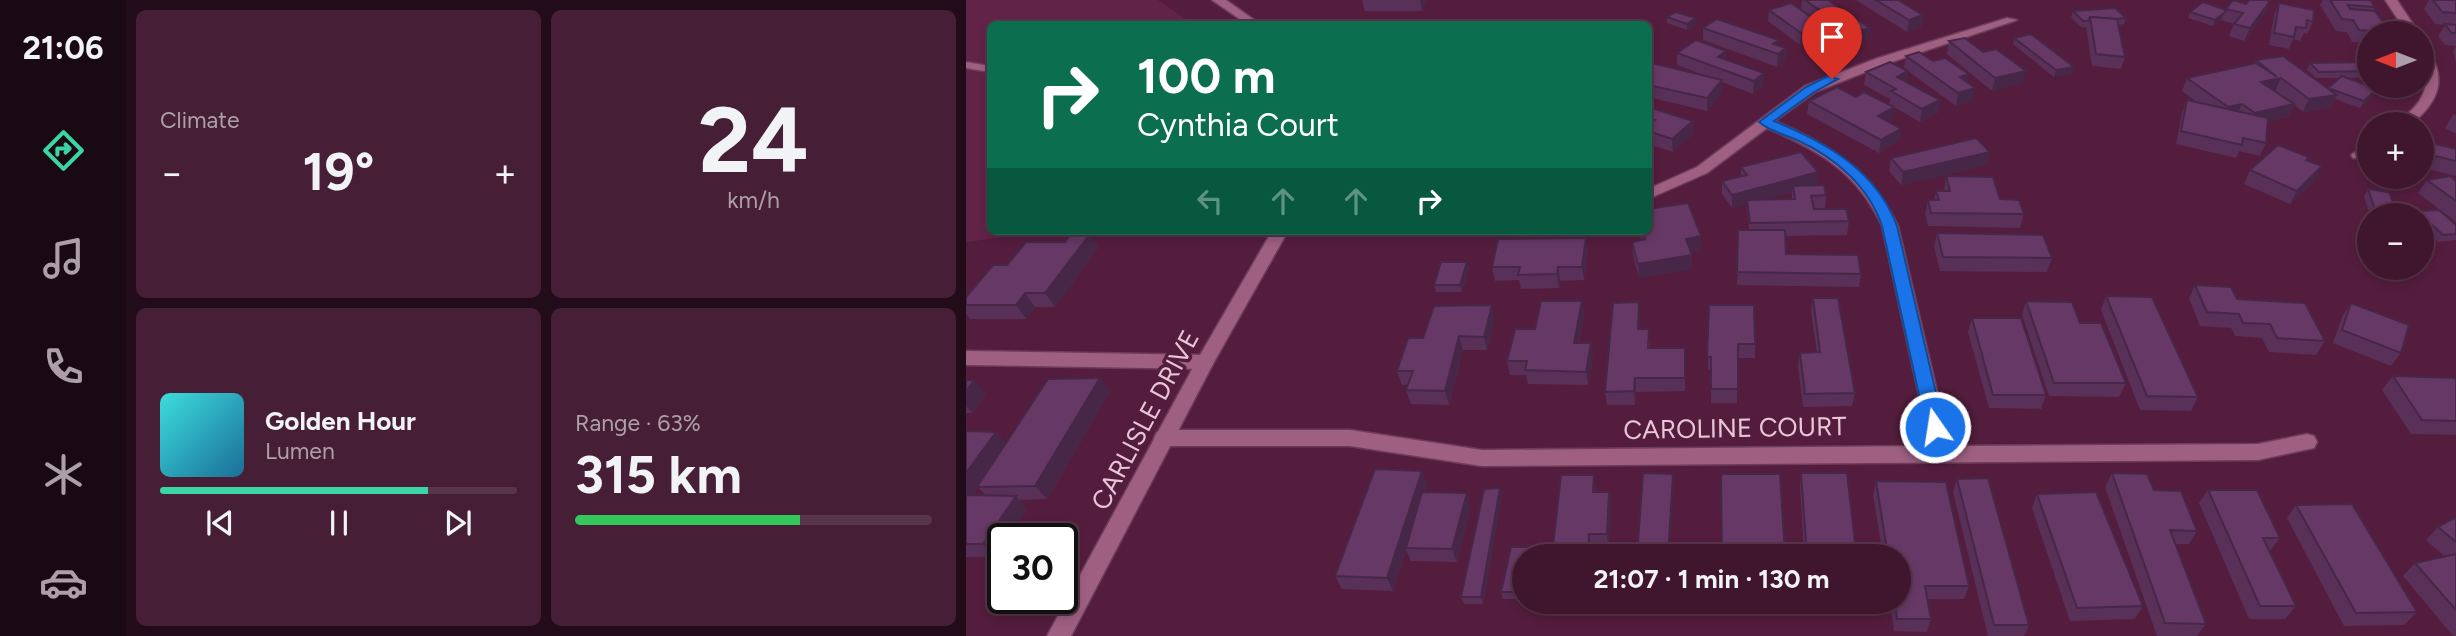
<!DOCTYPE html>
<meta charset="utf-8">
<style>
body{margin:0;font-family:Figtree,sans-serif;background:#461f36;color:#f1f3f6;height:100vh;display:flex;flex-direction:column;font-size:26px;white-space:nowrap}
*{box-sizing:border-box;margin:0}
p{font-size:23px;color:#ad9faa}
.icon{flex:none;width:38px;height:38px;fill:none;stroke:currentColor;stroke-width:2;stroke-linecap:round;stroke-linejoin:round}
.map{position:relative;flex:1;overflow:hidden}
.sheet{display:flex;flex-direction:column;gap:10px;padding:10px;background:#230c19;width:840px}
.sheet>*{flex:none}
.guide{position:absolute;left:21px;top:21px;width:665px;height:214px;border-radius:10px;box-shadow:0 4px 10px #0003,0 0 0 2px #58354a;background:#0b6e4f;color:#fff;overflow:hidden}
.needle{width:46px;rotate:270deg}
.controls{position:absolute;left:1391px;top:21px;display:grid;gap:14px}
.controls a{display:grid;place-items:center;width:77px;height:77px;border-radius:50%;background:#3f162e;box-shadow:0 4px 10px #0003,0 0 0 2px #58354a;font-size:35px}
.speed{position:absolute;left:21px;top:523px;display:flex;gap:14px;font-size:35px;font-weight:700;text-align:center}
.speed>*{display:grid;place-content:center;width:91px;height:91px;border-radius:50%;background:#3f162e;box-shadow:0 4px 10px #0003,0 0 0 2px #58354a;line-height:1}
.speed .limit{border:4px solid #111;border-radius:10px;background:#fff;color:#111}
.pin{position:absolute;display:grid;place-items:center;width:60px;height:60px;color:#fff;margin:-72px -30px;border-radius:50% 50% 50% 0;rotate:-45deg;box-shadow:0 0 7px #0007}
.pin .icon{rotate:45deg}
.me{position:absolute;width:77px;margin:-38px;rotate:347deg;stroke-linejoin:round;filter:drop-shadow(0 0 5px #0008)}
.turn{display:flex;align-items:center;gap:24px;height:147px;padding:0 35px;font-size:32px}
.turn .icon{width:91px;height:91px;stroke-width:2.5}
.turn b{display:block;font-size:49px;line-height:60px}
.lanes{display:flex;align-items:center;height:66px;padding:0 35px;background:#0003;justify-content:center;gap:35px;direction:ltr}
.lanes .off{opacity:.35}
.big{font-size:52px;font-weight:700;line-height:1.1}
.sheet .card{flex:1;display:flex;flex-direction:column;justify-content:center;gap:10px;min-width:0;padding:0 24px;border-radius:10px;background:#461f36}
.sheet .dial{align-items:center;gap:0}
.dial b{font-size:91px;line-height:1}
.song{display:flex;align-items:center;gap:21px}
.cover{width:84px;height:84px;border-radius:10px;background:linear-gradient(135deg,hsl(180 70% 55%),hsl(200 70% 35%))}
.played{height:7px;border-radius:4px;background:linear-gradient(90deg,#3ad4a5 75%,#58354a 75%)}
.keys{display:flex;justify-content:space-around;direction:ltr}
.heat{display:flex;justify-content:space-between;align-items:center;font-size:38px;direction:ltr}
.charge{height:10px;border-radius:5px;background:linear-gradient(90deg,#34c759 63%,#58354a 0)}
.sheet .tiles{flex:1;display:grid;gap:10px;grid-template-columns:repeat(2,1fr)}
.trip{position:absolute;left:546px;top:544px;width:399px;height:70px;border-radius:35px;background:#3f162e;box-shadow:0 4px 10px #0003,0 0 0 2px #58354a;font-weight:700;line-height:70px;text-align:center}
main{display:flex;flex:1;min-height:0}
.tab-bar{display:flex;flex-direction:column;width:126px;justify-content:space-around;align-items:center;background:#190912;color:#ad9faa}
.tab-bar .icon{width:49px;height:49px}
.tab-bar .current{color:#3ad4a5}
.tab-bar b{font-size:32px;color:#f1f3f6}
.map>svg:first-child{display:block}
</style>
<main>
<nav class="tab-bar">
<b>21:06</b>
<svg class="icon current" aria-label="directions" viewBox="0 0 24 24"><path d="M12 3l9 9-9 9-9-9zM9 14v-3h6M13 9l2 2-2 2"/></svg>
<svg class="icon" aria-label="music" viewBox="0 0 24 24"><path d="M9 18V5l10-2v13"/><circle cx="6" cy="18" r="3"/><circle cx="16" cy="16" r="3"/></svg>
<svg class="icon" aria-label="phone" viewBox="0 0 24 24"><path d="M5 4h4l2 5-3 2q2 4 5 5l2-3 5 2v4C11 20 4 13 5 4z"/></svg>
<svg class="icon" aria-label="climate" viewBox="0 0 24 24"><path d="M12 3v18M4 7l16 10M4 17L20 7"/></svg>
<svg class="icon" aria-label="car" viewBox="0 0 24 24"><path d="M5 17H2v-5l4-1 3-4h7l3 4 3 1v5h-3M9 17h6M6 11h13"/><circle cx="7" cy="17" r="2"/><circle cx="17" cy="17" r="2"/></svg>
</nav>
<section class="sheet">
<div class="tiles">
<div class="card"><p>Climate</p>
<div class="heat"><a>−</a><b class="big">19°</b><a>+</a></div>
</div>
<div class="card dial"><b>24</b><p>km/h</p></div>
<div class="card">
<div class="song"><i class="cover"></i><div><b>Golden Hour</b><p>Lumen</p></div></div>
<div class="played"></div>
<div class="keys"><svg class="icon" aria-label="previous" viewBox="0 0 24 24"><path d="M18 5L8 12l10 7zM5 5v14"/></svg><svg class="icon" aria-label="pause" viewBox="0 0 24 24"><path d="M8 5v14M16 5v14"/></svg><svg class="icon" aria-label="next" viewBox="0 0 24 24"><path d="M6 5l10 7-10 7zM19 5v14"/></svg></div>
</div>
<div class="card"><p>Range · 63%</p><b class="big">315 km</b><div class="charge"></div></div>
</div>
</section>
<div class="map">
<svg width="1490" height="636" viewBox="0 0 1490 636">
<rect width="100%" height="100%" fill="#541d3d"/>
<polygon fill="#622348" points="0,0 192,0 227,24 24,24 24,231 85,231 0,242"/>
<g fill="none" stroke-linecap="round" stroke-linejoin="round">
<g stroke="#6d3c5a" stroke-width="3">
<polygon id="service" points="0,62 24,66 24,72 0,68"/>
</g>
<g stroke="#6d3c5a" stroke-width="3">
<g id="minor">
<polygon points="1419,0 1431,0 1453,33 1441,33"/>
<path d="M1041 18 1051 20 920 64 849 92 809 121C863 144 906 172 932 226L984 446 1292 444 1341 434 1348 436 1351 442 1348 448 1292 460 516 466 384 446H198L191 444 188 438 191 432 198 430H384L516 450 964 446 916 226C892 173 853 150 801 128L741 173 682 199V189L731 167 839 86 912 58Z"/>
<path d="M1456 44 1460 45C1481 78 1475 99 1446 124H1431C1437 117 1445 112 1451 104 1467 85 1456 66 1456 44Z"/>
<polygon points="1404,142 1404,153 1397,158 1387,158 1385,155"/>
<polygon points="0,351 239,355 245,357 248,362 245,367 239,369 0,365"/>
</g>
</g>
<g stroke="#6d3c5a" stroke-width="3">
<g id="tertiary">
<polygon points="246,0 260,0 294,24 281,24"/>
<polygon points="306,231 322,231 248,362 105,636 81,636 230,362"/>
</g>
</g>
<use href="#service" fill="#9e5f81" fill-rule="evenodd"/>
<use href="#minor" fill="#9e5f81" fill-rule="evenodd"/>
<use href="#tertiary" fill="#9e5f81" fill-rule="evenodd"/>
</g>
<g fill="#583058" fill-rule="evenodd">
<polygon points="396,0 461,0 456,11 399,11"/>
<polygon points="836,0 862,0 904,28 902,40 886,46 858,26 857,38 834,45 802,21 803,10 835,9"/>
<polygon points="890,0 932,0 957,15 955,27 941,32"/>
<polygon points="1267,0 1280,4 1304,1 1299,13 1278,41 1263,36 1268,24 1255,20 1256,18 1247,26 1222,18 1224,12 1260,10"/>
<polygon points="1357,0 1404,0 1409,7 1407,11 1424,32 1404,33 1404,43 1386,42 1381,32 1370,31 1354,5"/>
<polygon points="1463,0 1490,0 1490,62 1487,51 1490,46 1479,45 1472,36 1479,25 1469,24 1458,9"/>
<polygon points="1313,3 1347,22 1341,34 1338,33 1334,41 1327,39 1323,49 1303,45 1308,15"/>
<polygon points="1107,11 1160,18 1158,24 1152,25 1159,57 1155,69 1126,66 1120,27 1116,28 1105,17"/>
<polygon points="701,17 730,25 721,30 701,23"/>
<polygon points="737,28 820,48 819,61 811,67 737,40"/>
<polygon points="1048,38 1108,67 1106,73 1088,77 1047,44"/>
<polygon points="983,41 1057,83 1026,91 981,54"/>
<polygon points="760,51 760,60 798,73 797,86 787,94 756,82 756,92 741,111 682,97 682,62 740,76 711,65 711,53"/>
<polygon points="940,56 967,61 1002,83 1006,101 990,106 942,71 940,82 974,100 972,113 954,122 923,104 924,99 898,85 900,72 942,71 938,68"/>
<polygon points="1290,60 1361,89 1374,78 1350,78 1341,70 1344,63 1404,62 1404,77 1380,78 1411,89 1408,95 1394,108 1369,99 1364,108 1337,112 1328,105 1322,117 1302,121 1300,143 1294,156 1273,151 1270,158 1210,144 1216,113 1221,100 1232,103 1216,91 1221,78 1289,64"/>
<polygon points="890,97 926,120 923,122 935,129 933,141 913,153 841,114 843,101"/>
<polygon points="682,107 727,121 727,134 707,152 682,144"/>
<polygon points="1490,114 1490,134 1479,128 1487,115"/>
<polygon points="1461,142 1490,149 1490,176 1456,168 1456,150"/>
<polygon points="1024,152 1021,165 935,185 923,171 925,158"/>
<path d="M775 167 851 185 860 195 859 209 883 221 881 235 819 236 820 254 895 274 893 287 771 285 772 230H783L781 204 766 208 756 194V181L775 176ZM826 192V199L796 200Z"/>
<polygon points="1284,170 1349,180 1324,204 1278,184"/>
<polygon points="980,176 1034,199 1058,214 1054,228 962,226 959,213 962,200 968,200 970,191 978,191"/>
<polygon points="1461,180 1490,181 1490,222 1452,193"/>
<polygon points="1402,189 1432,215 1404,215 1398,197"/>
<polygon points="1451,211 1490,225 1490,240 1472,242 1456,227 1456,215 1449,215"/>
<polygon points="673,231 682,231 735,250 724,252 726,255 726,269 673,278 667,255 666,242 675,240"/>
<polygon points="971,233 1086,258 1081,272 974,271 968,247"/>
<polygon points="124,234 132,248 89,307 69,307 60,319 4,319 0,314 0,297 41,265 99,242"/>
<polygon points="622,252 618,280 594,281 593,288 555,289 553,280 529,281 526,267"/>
<polygon points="501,262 503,269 496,292 470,292 468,285"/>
<polygon points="1229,285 1271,299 1359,341 1350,355 1303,352 1296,338 1269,336 1265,328 1234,326 1223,298"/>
<polygon points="1140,296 1232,397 1225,411 1174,410 1135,310"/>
<polygon points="847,298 889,393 886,406 837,407 832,366 834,353 851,352 845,312"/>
<polygon points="616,301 618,315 613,343 627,357 622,385 562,384 560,375 544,375 541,361 569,329"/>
<polygon points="1060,301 1114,323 1160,383 1153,397 1083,396 1056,315"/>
<polygon points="1385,303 1435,353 1425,366 1367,343 1376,317"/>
<polygon points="743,305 789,344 789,358 772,358 771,403 745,403 745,370 742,370"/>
<polygon points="674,316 673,329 684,343 684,348 719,348 719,391 670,392 669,405 641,405 639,392"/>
<polygon points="1006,318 1080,395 1075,409 1023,408 1002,332"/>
<polygon points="529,319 521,350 497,350 483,405 445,404 440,390 442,385 436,385 431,371 457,338"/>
<polygon points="1427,376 1490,378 1490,435 1445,434 1416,390"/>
<polygon points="0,380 20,394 6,413 0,413"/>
<path d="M144 392 81 499 53 500 61 509 42 539H37L30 557H0V431L40 444ZM12 487 19 495H6Z"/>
<polygon points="835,473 890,552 890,556 838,556 834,486"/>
<polygon points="1146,473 1188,490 1231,531 1223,544 1210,544 1240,624 1231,636 1191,636 1139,487"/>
<polygon points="755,474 819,553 818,556 755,556"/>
<polygon points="991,479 1063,625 1058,636 1022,636 987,492"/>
<polygon points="910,481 1003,586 998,599 961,599 965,619 961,632 928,631 924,602 933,602 933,556 917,556 907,495"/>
<polygon points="461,484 458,492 505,507 491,562 445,561 440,550 427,591 376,589 369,576"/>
<polygon points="630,488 630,492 643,492 645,505 642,547 625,547 625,556 586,556"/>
<polygon points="1242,490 1314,538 1304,551 1330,606 1319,619 1283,619 1233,503"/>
<polygon points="1071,494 1177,606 1169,619 1104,621 1066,508"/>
<polygon points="536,495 517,604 498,604 495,597"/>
<polygon points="1330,505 1451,612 1438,625 1378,626 1321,518"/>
<polygon points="1490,517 1490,636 1487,636 1437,576 1449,563 1479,557 1460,540 1472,527"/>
<polygon points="545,547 570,547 571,556 558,556 558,599 537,599 535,592"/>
<polygon points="583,602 622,602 621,609 585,609"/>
<rect x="756" y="602" width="33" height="5"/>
<polygon points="842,602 875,602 874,608 842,607"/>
</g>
<g fill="#472747">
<polygon points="454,0 461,0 456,11"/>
<polygon points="1304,1 1299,13 1278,41 1284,28"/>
<polygon points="1259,12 1256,18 1247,26 1249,20"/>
<polygon points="957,15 955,27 941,32 943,20"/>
<polygon points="730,18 730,25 721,30 721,24"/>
<polygon points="858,26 857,38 834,45 835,33"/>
<polygon points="904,28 902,40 886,46 887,33"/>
<polygon points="820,48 819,61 811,67 812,54"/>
<polygon points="760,51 760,63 752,69 752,57"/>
<polygon points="1108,67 1106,73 1088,77 1090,70"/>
<polygon points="942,71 940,84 929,89 931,77"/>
<polygon points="1060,71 1057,83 1026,91 1029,78"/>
<polygon points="798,73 797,86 787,94 788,81"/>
<polygon points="1003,74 1001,87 994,77"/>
<polygon points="1315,78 1309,91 1289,95 1295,82"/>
<polygon points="756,80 756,92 741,111 741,98"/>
<polygon points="1009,88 1006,101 990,106 992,93"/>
<polygon points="1411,89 1408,95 1394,108 1398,101"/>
<polygon points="1371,95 1364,108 1337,112 1343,99"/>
<polygon points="974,100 972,113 954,122 956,109"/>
<polygon points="1276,104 1270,116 1256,120 1262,107"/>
<polygon points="1328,104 1322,117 1283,126 1289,113"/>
<polygon points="928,107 926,120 910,129 912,116"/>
<polygon points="727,121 727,134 707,152 706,139"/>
<polygon points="935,129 933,141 913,153 915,140"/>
<polygon points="1024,152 1021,165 935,185 937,172"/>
<polygon points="1356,166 1349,180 1324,204 1331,191"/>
<polygon points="852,172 851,185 827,186 826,192 766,208 766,195"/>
<polygon points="124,234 132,248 89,307 79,293"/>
<polygon points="735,236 735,250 720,252 720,239"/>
<polygon points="620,238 622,252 618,280 616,267"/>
<polygon points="726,255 726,269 673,278 672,264"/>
<polygon points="501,262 503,269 496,292 494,285"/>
<polygon points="592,267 594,281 593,288 591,274"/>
<polygon points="59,293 69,307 60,319 50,305"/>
<polygon points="616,301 618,315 610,357 608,343"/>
<polygon points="673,302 674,316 673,343 672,329"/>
<polygon points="526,305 529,319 521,350 518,337"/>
<polygon points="493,336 497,350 483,405 479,391"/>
<polygon points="625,343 627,357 622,385 620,372"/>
<polygon points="134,378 144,392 81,499 69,486"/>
<polygon points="669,378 670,392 669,405 668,391"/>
<polygon points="8,380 20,394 6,413 0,406 0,392"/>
<polygon points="30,432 41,445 0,504 0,473"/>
<polygon points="456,471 461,484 427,591 421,578"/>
<polygon points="707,474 707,487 704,556 702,556"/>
<polygon points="628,475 630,488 629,506 627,492"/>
<polygon points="534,488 536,495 517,604 515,597"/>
<polygon points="643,492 645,505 642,547 641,534"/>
<polygon points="501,493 505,507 491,562 486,549"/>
<polygon points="50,496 61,509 42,539 37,539 37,547 30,557 17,544"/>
<polygon points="623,534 625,547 625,556 622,556"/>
</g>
<g fill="#663866" stroke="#472747" stroke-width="2">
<polygon points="839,0 862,0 904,28 887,33"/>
<polygon points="910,0 932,0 957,15 943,20"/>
<polygon points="1267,0 1280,4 1283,0 1299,0 1304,1 1284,28 1268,24 1277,13 1260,9"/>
<polygon points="1364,0 1404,0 1409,7 1382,5 1384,9 1409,11 1424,32 1393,30 1387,20 1376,19"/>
<polygon points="1467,0 1490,0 1490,13 1476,12"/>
<polygon points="1237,2 1260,10 1259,12 1249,20 1224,12"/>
<polygon points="825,3 858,26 835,33 803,10"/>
<polygon points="1313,3 1348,10 1347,22 1341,20 1340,28 1330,27 1328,37 1308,33"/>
<polygon points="1149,8 1160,18 1149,19 1124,17 1122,21 1117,21 1107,11"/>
<polygon points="710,12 730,18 721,24 701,17"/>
<polygon points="1124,17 1151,19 1159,57 1130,54"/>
<polygon points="751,19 813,40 807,44 820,48 812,54 737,28"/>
<polygon points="1479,24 1490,25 1490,33 1486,33"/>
<polygon points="1065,34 1108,67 1090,70 1048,38"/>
<polygon points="999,38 1017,52 1030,49 1060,71 1029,78 983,41"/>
<polygon points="730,40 760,51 752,57 798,73 788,81 711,53"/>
<polygon points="953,52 967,61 979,58 1003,74 994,77 1009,88 992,93 940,56"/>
<polygon points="1317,56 1371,95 1343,99 1315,78 1295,82 1328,104 1289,113 1276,104 1262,107 1221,78 1290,63 1311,77 1290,60"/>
<polygon points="682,62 756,80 741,98 682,85"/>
<polygon points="924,62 942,71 931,77 974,100 956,109 925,91 930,89 900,72"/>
<polygon points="1404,62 1404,71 1353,72 1344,63"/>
<polygon points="1376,76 1411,89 1398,101 1362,88"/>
<polygon points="871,87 890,97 898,92 928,107 912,116 935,129 915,140 843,101"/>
<polygon points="1221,100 1302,118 1300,143 1277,138 1276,145 1215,131"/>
<polygon points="682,107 727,121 706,139 682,131 682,126 689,120 682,118"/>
<polygon points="1010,138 1024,152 937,172 925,158"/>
<polygon points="1461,142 1490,149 1490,161 1461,154"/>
<polygon points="1312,145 1343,157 1340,160 1356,166 1331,191 1284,170"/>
<polygon points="835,152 852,172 766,195 756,181 781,175 775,167"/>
<polygon points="980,176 1027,177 1034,199 1053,200 1058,214 965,213 962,200 973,200 970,191 984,191"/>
<polygon points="1484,176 1490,181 1490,201 1461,180"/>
<polygon points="858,185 860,195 845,196 848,209 880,209 883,221 784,223 781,200 829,199 827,186"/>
<polygon points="1402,189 1423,192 1432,215 1411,215"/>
<polygon points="722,203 735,236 720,239 726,255 672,264 666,242 679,239 676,231 682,231 682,209"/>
<polygon points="1473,210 1490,225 1490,234 1477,235 1451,211"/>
<polygon points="772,230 819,230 820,254 892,255 895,274 771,272"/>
<polygon points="971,233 1077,235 1086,258 977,257"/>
<polygon points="105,234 124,234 79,293 59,293 50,305 0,305 0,297 27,265 41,265 60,242 99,242"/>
<polygon points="620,238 616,267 592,267 591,274 552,275 554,267 526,267 532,239"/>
<polygon points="475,262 501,262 494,285 468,285"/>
<polygon points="1229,285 1265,287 1271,299 1339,303 1359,341 1311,338 1304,324 1277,323 1273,314 1241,312"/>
<polygon points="1140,296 1186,297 1232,397 1181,396"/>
<polygon points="847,298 872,298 889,393 839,394 834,353 854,352"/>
<polygon points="575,301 616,301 608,343 625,343 620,372 559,370 561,361 541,361 549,329 569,329"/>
<polygon points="1060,301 1106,302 1114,323 1135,323 1160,383 1088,383"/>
<polygon points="673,302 672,329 683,329 682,348 719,348 719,378 669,378 668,391 639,392 647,303"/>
<polygon points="1385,303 1443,325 1435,353 1376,330"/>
<polygon points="526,305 518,337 493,336 479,391 440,390 447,371 431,371 442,338 457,338 468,306"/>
<polygon points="743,305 788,305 789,344 772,344 772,389 745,389 745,357 741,357"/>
<polygon points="1006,318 1055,318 1080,395 1027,395"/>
<polygon points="1427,376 1490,378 1490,421 1456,420"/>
<polygon points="134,378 69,486 11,487 82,379"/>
<polygon points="0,380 8,380 0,392"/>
<polygon points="0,431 30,432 0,473"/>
<polygon points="409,469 456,471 421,578 369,576"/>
<polygon points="677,473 707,474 702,556 671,556"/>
<polygon points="835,473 881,473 890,552 872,552 872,556 841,556"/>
<polygon points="1146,473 1181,474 1188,490 1215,491 1231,531 1204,530 1240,624 1199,623"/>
<polygon points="755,474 814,474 819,553 789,553 789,556 756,556"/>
<polygon points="595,475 628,475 627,492 643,492 641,534 623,534 622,556 586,556"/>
<polygon points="1022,478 1063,625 1028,625 991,479"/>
<polygon points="910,481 980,482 1003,586 959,586 965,619 931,619 929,602 933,602 933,556 922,556"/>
<polygon points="534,488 515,597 495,597 518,489"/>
<polygon points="1242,490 1291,490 1314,538 1297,538 1330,606 1294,606"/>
<polygon points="456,492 501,493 486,549 440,548"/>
<polygon points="1130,492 1177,606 1111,608 1071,494"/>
<polygon points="1,495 50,496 17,544 0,544 0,497"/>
<polygon points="1386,504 1451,612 1390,613 1330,505"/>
<polygon points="1490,517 1490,542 1472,527"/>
<polygon points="545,547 570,547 568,556 558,556 558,592 535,592"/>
<polygon points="1490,554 1490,610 1449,563"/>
</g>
<path fill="#1a73e8" stroke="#114b97" stroke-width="2" d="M862 76 872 79 848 92 808 121C861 143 910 170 931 226L978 427 975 432H963L960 427 916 226C903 187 870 158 833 141 820 135 803 131 793 122L840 87Z"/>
<g text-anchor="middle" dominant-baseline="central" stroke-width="7" stroke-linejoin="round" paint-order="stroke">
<g font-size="26" fill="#eac7d8" stroke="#541d3d">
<text transform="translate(179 420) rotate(-62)">CARLISLE DRIVE</text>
<text transform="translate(769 428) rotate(-1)">CAROLINE COURT</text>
</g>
</g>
</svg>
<div class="controls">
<a><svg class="needle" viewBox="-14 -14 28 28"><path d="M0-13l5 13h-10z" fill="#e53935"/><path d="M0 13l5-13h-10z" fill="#ad9faa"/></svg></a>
<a>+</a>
<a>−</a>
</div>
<div class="speed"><div class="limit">30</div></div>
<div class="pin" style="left:866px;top:79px;background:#d93025"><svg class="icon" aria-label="arrive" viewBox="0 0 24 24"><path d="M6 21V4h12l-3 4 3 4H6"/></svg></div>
<svg class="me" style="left:969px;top:427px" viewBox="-20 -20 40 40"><circle r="17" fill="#1a73e8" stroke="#fff" stroke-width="3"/><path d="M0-11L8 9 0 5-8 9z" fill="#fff"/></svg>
<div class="trip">21:07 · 1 min · 130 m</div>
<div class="guide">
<div class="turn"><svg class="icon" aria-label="right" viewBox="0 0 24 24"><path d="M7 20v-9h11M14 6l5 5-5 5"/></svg><div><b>100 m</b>Cynthia Court</div></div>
<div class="lanes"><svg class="icon off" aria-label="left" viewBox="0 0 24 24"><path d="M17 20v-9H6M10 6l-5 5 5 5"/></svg><svg class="icon off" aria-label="ahead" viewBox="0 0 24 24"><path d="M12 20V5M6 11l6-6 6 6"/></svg><svg class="icon off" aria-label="ahead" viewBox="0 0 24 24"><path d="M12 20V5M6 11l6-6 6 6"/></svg><svg class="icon" aria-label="right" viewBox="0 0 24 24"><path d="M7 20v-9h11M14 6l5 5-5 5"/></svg></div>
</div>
</div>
</main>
